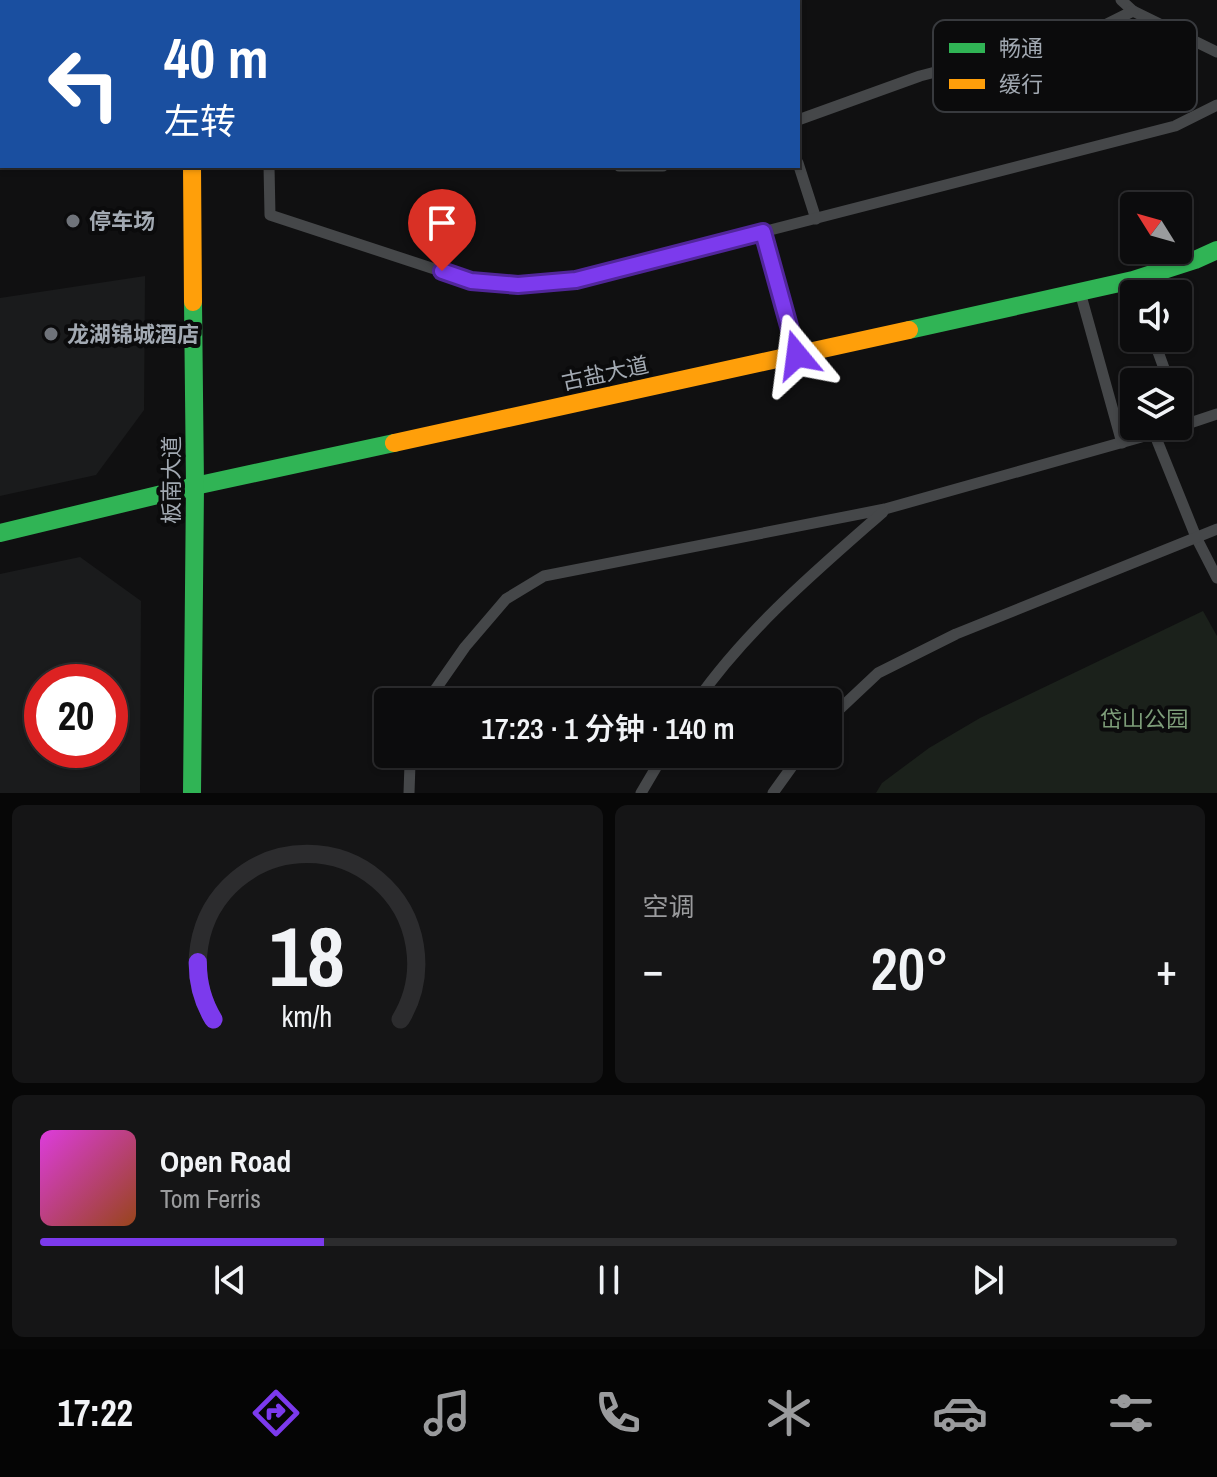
<!DOCTYPE html>
<html lang="zh">
<meta charset="utf-8">
<style>
body{margin:0;font-family:"Archivo Narrow","Noto Sans SC",sans-serif;background:#151516;color:#f1f3f6;height:100vh;display:flex;flex-direction:column;font-size:30px;white-space:nowrap}
*{box-sizing:border-box;margin:0}
p{font-size:26px;color:#9a9b9d}
.icon{flex:none;width:44px;height:44px;fill:none;stroke:currentColor;stroke-width:2;stroke-linecap:round;stroke-linejoin:round}
.map{position:relative;height:793px;overflow:hidden}
.sheet{display:flex;flex-direction:column;gap:12px;padding:12px;background:#070707;flex:1}
.sheet>*{flex:none}
.hud{position:absolute;left:0px;top:0px;width:800px;height:168px;box-shadow:0 2px 6px #0004,0 0 0 2px #2c2c2e;background:#1a4fa0;color:#fff;overflow:hidden}
.needle{width:52px;rotate:307deg}
.buttons{position:absolute;left:1120px;top:192px;display:grid;gap:16px}
.buttons a{display:grid;place-items:center;width:72px;height:72px;border-radius:8px;background:#0c0c0d;box-shadow:0 2px 6px #0004,0 0 0 2px #2c2c2e;font-size:40px}
.speed{position:absolute;left:24px;top:664px;display:flex;gap:16px;font-size:40px;font-weight:700;text-align:center}
.speed>*{display:grid;place-content:center;width:104px;height:104px;border-radius:50%;background:#0c0c0d;box-shadow:0 2px 6px #0004,0 0 0 2px #2c2c2e;line-height:1}
.speed .limit{border:12px solid #d22;background:#fff;color:#111}
.pin{position:absolute;display:grid;place-items:center;width:68px;height:68px;color:#fff;margin:-82px -34px;border-radius:50% 50% 50% 0;rotate:-45deg;box-shadow:0 0 8px #0007}
.pin .icon{rotate:45deg}
.me{position:absolute;width:88px;margin:-44px;rotate:344deg;stroke-linejoin:round;filter:drop-shadow(0 0 6px #0008)}
.turn{display:flex;align-items:center;gap:28px;height:168px;padding:0 32px;font-size:36px}
.turn .icon{width:104px;height:104px;stroke-width:2.5}
.turn b{display:block;font-size:56px;line-height:68px}
.big{font-size:60px;font-weight:600;line-height:1.1}
.sheet .tile{flex:1;display:flex;flex-direction:column;justify-content:center;gap:12px;min-width:0;padding:0 28px;border-radius:12px;background:#151516}
.sheet .dial{align-items:center;gap:0}
.dial svg{height:208px;overflow:visible;fill:none;stroke:#2c2c2e;stroke-width:7;stroke-linecap:round;text-anchor:middle}
.dial text{fill:#f1f3f6;stroke:none}
.song{display:flex;align-items:center;gap:24px}
.cover{width:96px;height:96px;border-radius:12px;background:linear-gradient(135deg,hsl(300 70% 55%),hsl(20 70% 35%))}
.played{height:8px;border-radius:4px;background:linear-gradient(90deg,#7c3aed 25%,#2c2c2e 25%)}
.keys{display:flex;justify-content:space-around;direction:ltr}
.heat{display:flex;justify-content:space-between;align-items:center;font-size:44px;direction:ltr}
.sheet .tiles{flex:1;display:grid;gap:12px;grid-template-columns:1fr 1fr}
.tile:last-child{grid-column:span 2}
.trip{position:absolute;left:374px;top:688px;width:468px;height:80px;border-radius:8px;background:#0c0c0d;box-shadow:0 2px 6px #0004,0 0 0 2px #2c2c2e;font-weight:600;line-height:80px;text-align:center}
.dock{display:flex;height:128px;justify-content:space-around;align-items:center;background:#050505;color:#9a9b9d}
.dock .icon{width:56px;height:56px}
.dock .on{color:#7c3aed}
.dock b{font-size:36px;color:#f1f3f6}
.map>svg:first-child{display:block}
</style>
<div class="map">
<svg width="1217" height="793" viewBox="0 0 1217 793">
<rect width="100%" height="100%" fill="#101011"/>
<g fill="#1a1b1c" fill-rule="evenodd">
<polygon points="145,276 144,410 96,475 0,496 0,298"/>
<path d="M80 557 141 601 140 793H0V574ZM42 682H110V750H42Z"/>
</g>
<polygon fill="#1b211b" points="1203,611 1217,636 1217,793 876,793 882,783 929,748 980,718"/>
<g fill="none" stroke-linecap="round" stroke-linejoin="round">
<g stroke="#454749" stroke-width="11">
<polyline points="1121,0 1133,11 1217,52"/>
<polyline points="433,2 433,0"/>
<polyline points="472,2 473,0"/>
<polyline points="583,2 584,0"/>
<polyline points="798,120 920,76 1093,31 1133,11"/>
<polyline points="0,144 2,145"/>
<polyline points="798,163 816,219"/>
<polyline points="269,166 270,215 471,281 518,285 576,280 1175,126 1217,105"/>
<polyline points="619,166 663,166"/>
<polyline points="763,232 797,355"/>
<polyline points="1080,292 1122,443"/>
<polyline points="1153,338 1169,382"/>
<polyline points="1178,408 1184,425"/>
<polyline points="1154,433 1196,537 1217,578"/>
<polyline points="431,702 435,690 465,647 506,599 544,576 885,509 1184,425 1217,414"/>
<path d="M696 702C747 629 817 570 883 512"/>
<polyline points="828,720 878,673 956,634 1217,529"/>
<polyline points="409,793 410,764 413,754"/>
<polyline points="641,793 664,754"/>
<polyline points="773,793 801,754"/>
</g>
<g stroke="#30b455" stroke-width="18">
<polyline points="194,0 194,2"/>
<polyline points="909,330 1133,280 1195,260 1217,250"/>
<polyline points="0,533 195,486 394,443"/>
<polyline points="192,793 195,486 193,302"/>
</g>
<g stroke="#ff9f0a" stroke-width="18">
<polyline points="192,166 193,302"/>
<polyline points="394,443 909,330"/>
</g>
</g>
<g fill="none" stroke-linecap="round" stroke-linejoin="round">
<g stroke="#51269a" stroke-width="20">
<polyline id="route" points="442,271 471,281 518,285 576,280 763,232 797,355"/>
</g>
<use href="#route" stroke="#7c3aed" stroke-width="14"/>
</g>
<g fill="#6f737a" stroke="#0b0b0c" stroke-width="3">
<circle cx="73" cy="221" r="8"/>
<circle cx="51" cy="334" r="8"/>
</g>
<g text-anchor="middle" dominant-baseline="central" stroke-width="8" stroke-linejoin="round" paint-order="stroke">
<g font-size="22" font-weight="bold" fill="#a2a9b2" stroke="#0b0b0c" text-anchor="start">
<text x="89" y="221">停车场</text>
<text x="67" y="334">龙湖锦城酒店</text>
</g>
<g font-size="22" fill="#a2a9b2" stroke="#0b0b0c">
<text transform="translate(605 373) rotate(-12)">古盐大道</text>
<text transform="translate(171 480) rotate(-90)">板南大道</text>
</g>
<g font-size="22" fill="#7d9d79" stroke="#0b0b0c">
<text x="1144" y="719">岱山公园</text>
</g>
</g>
<rect x="933" y="20" width="264" height="92" rx="12" fill="#0b0b0c" stroke="#383a3e" stroke-width="2"/>
<rect x="949" y="43" width="36" height="10" fill="#30b455"/>
<rect x="949" y="79" width="36" height="10" fill="#ff9f0a"/>
<g font-size="22" fill="#a2a9b2">
<text x="999" y="56">畅通</text>
<text x="999" y="92">缓行</text>
</g>
</svg>
<div class="buttons">
<a><svg class="needle" viewBox="-14 -14 28 28"><path d="M0-13l5 13h-10z" fill="#e53935"/><path d="M0 13l5-13h-10z" fill="#9a9b9d"/></svg></a>
<a><svg class="icon" aria-label="sound" viewBox="0 0 24 24"><path d="M4 9h4l5-4v14l-5-4H4zM17 9q2 3 0 6"/></svg></a>
<a><svg class="icon" aria-label="layers" viewBox="0 0 24 24"><path d="M12 4l9 5-9 5-9-5zM3 14l9 5 9-5"/></svg></a>
</div>
<div class="speed"><div class="limit">20</div></div>
<div class="pin" style="left:442px;top:271px;background:#d93025"><svg class="icon" aria-label="arrive" viewBox="0 0 24 24"><path d="M6 21V4h12l-3 4 3 4H6"/></svg></div>
<svg class="me" style="left:797px;top:355px" viewBox="-20 -20 40 40"><path d="M0-17L14 15 0 8-14 15z" fill="#7c3aed" stroke="#fff" stroke-width="4"/></svg>
<div class="trip">17:23 · 1 分钟 · 140 m</div>
<div class="hud">
<div class="turn"><svg class="icon" aria-label="left" viewBox="0 0 24 24"><path d="M17 20v-9H6M10 6l-5 5 5 5"/></svg><div><b>40 m</b>左转</div></div>
</div>
</div>
<section class="sheet">
<div class="tiles">
<div class="tile dial"><svg viewBox="0 0 100 80">
<path d="M14 69A42 42 0 1 1 86 69"/>
<path d="M14 69A42 42 0 0 1 8 47" stroke="#7c3aed"/>
<text x="50" y="56" font-size="32" font-weight="700">18</text>
<text x="50" y="72" font-size="11">km/h</text>
</svg></div>
<div class="tile"><p>空调</p>
<div class="heat"><a>−</a><b class="big">20°</b><a>+</a></div>
</div>
<div class="tile">
<div class="song"><i class="cover"></i><div><b>Open Road</b><p>Tom Ferris</p></div></div>
<div class="played"></div>
<div class="keys"><svg class="icon" aria-label="previous" viewBox="0 0 24 24"><path d="M18 5L8 12l10 7zM5 5v14"/></svg><svg class="icon" aria-label="pause" viewBox="0 0 24 24"><path d="M8 5v14M16 5v14"/></svg><svg class="icon" aria-label="next" viewBox="0 0 24 24"><path d="M6 5l10 7-10 7zM19 5v14"/></svg></div>
</div>
</div>
</section>
<nav class="dock">
<b>17:22</b>
<svg class="icon on" aria-label="directions" viewBox="0 0 24 24"><path d="M12 3l9 9-9 9-9-9zM9 14v-3h6M13 9l2 2-2 2"/></svg>
<svg class="icon" aria-label="music" viewBox="0 0 24 24"><path d="M9 18V5l10-2v13"/><circle cx="6" cy="18" r="3"/><circle cx="16" cy="16" r="3"/></svg>
<svg class="icon" aria-label="phone" viewBox="0 0 24 24"><path d="M5 4h4l2 5-3 2q2 4 5 5l2-3 5 2v4C11 20 4 13 5 4z"/></svg>
<svg class="icon" aria-label="climate" viewBox="0 0 24 24"><path d="M12 3v18M4 7l16 10M4 17L20 7"/></svg>
<svg class="icon" aria-label="car" viewBox="0 0 24 24"><path d="M5 17H2v-5l4-1 3-4h7l3 4 3 1v5h-3M9 17h6M6 11h13"/><circle cx="7" cy="17" r="2"/><circle cx="17" cy="17" r="2"/></svg>
<svg class="icon" aria-label="filters" viewBox="0 0 24 24"><path d="M4 7h16M4 17h16"/><circle cx="9" cy="7" r="2"/><circle cx="15" cy="17" r="2"/></svg>
</nav>
